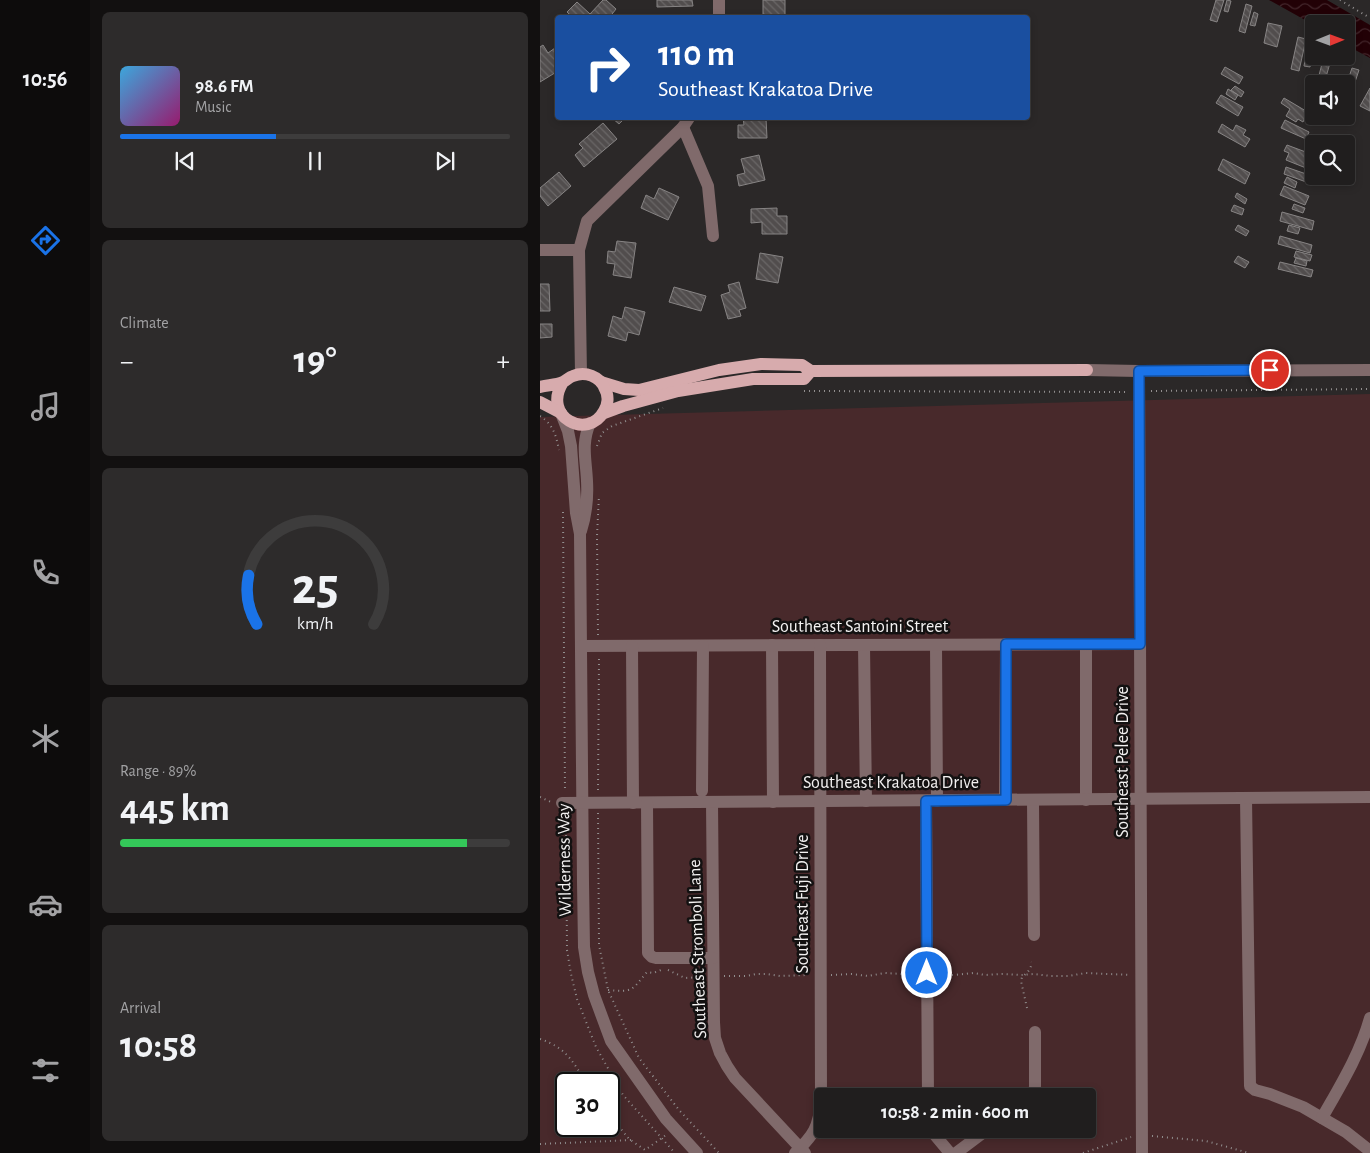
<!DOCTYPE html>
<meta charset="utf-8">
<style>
body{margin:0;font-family:"Alegreya Sans",sans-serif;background:#2d2b2b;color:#f1f3f6;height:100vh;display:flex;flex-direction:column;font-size:19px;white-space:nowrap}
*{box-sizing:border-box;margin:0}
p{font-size:16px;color:#a2a2a4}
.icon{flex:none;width:28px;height:28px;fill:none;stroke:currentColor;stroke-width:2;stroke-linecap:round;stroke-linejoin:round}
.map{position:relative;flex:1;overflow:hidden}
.panel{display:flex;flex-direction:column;gap:12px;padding:12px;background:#121010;width:450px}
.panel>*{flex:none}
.guide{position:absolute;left:15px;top:15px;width:475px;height:105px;border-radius:5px;box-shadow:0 2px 8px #0003,0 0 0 1px #3d3c3c;background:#1a4fa0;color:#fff;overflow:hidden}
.needle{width:32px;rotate:89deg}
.buttons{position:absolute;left:765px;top:15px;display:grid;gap:10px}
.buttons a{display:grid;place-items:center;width:50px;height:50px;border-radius:5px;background:#201e1e;box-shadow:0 2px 8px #0003,0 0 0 1px #3d3c3c;font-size:25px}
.speed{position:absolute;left:15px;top:1072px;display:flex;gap:10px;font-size:25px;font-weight:700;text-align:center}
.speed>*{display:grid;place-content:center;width:65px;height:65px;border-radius:50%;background:#201e1e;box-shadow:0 2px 8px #0003,0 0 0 1px #3d3c3c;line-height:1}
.speed .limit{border:2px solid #111;border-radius:8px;background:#fff;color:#111}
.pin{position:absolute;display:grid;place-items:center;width:42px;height:42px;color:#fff;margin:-21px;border:2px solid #fff;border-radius:50%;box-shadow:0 1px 5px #0007}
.me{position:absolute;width:55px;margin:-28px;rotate:0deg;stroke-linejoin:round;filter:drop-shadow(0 0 4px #0008)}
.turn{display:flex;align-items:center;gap:18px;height:105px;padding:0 20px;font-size:22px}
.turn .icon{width:65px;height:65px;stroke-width:2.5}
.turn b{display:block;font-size:35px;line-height:42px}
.big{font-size:38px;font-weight:600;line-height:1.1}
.panel .tile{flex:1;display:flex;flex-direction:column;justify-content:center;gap:8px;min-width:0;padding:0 18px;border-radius:8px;background:#2d2b2b}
.panel .dial{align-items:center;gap:0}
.dial svg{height:130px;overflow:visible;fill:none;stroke:#3d3c3c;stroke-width:7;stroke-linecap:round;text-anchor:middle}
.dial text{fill:#f1f3f6;stroke:none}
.song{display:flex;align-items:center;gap:15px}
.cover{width:60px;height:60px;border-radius:8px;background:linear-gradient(135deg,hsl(200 70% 55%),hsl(320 70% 35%))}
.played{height:5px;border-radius:2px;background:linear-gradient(90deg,#1a73e8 40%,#3d3c3c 40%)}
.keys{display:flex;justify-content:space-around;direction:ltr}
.heat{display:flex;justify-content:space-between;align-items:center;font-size:28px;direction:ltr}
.charge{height:8px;border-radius:4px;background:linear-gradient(90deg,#34c759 89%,#3d3c3c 0)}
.trip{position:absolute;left:274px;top:1088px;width:282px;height:50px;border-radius:5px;background:#201e1e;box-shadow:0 2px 8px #0003,0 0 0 1px #3d3c3c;font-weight:600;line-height:50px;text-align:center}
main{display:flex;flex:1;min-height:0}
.tabs{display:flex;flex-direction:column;width:90px;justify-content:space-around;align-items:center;background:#0d0c0c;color:#a2a2a4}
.tabs .icon{width:35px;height:35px}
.tabs .selected{color:#1a73e8}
.tabs b{font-size:22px;color:#f1f3f6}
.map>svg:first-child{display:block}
</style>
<main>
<nav class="tabs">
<b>10:56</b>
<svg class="icon selected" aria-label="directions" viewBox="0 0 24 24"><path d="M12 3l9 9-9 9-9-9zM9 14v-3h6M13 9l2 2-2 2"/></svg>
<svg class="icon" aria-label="music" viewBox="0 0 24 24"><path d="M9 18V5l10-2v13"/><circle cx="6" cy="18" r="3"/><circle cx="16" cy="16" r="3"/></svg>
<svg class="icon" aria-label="phone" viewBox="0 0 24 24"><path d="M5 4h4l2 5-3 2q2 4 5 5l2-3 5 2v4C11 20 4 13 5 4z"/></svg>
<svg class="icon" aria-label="climate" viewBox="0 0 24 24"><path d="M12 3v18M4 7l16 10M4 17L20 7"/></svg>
<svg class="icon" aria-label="car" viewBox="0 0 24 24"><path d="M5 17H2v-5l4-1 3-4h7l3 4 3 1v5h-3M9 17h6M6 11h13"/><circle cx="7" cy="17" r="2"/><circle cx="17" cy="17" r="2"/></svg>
<svg class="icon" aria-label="filters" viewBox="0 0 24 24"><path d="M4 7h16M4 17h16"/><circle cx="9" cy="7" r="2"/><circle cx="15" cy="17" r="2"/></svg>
</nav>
<section class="panel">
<div class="tile">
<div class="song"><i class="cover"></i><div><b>98.6 FM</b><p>Music</p></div></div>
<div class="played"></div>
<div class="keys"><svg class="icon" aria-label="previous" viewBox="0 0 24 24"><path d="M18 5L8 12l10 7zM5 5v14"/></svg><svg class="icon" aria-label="pause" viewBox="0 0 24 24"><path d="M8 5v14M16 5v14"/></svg><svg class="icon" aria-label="next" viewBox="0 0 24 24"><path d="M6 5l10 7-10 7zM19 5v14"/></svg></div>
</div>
<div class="tile"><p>Climate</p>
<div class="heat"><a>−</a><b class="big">19°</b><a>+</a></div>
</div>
<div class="tile dial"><svg viewBox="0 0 100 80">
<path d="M14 69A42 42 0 1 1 86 69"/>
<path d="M14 69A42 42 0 0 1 9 39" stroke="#1a73e8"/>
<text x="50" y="56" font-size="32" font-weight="700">25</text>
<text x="50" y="72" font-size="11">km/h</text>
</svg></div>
<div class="tile"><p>Range · 89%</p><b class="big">445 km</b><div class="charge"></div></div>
<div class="tile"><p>Arrival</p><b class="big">10:58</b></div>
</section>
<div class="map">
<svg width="830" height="1153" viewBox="0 0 830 1153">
<defs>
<pattern id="water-waves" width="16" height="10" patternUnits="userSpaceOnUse" patternTransform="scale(1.25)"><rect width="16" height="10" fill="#220106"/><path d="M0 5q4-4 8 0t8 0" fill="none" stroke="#43262b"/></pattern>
<pattern id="building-back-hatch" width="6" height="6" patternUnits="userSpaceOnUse" patternTransform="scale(1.25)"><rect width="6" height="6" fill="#514d4d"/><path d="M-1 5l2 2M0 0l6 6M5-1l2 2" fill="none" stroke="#6a6767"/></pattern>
</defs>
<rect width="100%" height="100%" fill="#2b2828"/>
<path fill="#48292b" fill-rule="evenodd" d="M830 394V1153H0V417ZM26 1084H69V1126H26ZM282 1096H548V1129H282Z"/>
<polygon fill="url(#water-waves)" points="729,0 787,0 830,25 830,58 806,45 806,24 774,24 774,25"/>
<g fill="url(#building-back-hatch)" stroke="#878484">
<polygon points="63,0 66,0 76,9 69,18 33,18 27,12 37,2 50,14"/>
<polygon points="117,0 152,0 153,6 117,7"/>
<polygon points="223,0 245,0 245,17 223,18"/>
<polygon points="676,0 684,0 677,22 670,20"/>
<polygon points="687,0 691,1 688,12 684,11"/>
<polygon points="706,4 712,6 705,33 699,31"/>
<polygon points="714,12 718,14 715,26 710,25"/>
<polygon points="728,23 742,26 737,47 724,43"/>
<polygon points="758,37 766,39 759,71 751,69"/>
<polygon points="3,45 8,53 15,48 18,52 18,71 0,82 0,47"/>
<polygon points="767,49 774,50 770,67 764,66"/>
<polygon points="784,56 792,56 784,84 780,84 777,83"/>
<polygon points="685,67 703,77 699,84 681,74"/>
<polygon points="812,68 819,70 809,100 806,99 806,84 800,84 803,75 809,77"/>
<polygon points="695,86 704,92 701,97 691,90"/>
<polygon points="830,88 830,111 820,106"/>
<polygon points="688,89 698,95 695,100 686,94"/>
<polygon points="681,95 703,107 698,116 676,103"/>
<polygon points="744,98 771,114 768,120 765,118 763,122 758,119 756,122 746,116 750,109 741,103"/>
<polygon points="72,118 85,118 79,124"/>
<polygon points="203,118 226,118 227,138 198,138 198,125 204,125"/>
<polygon points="745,120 769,132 766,139 741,128"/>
<polygon points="63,123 77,139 44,167 35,155 43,148 39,144"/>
<polygon points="682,124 693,131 696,125 706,130 703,135 710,139 705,147 678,132"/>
<polygon points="747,145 771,154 766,168 746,160 749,153 744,151"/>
<polygon points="219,155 225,180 199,186 197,175 205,173 201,159"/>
<polygon points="683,159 710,173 705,184 678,170"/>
<polygon points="746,167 772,176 769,183 744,174"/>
<polygon points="19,172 31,186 8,206 0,196 0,188"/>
<polygon points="747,177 757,182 755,188 744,183"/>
<polygon points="744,186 769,196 765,205 740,195"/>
<polygon points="119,188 139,197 128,220 101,208 106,195 114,199"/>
<polygon points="697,193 707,199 705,204 695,197"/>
<polygon points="754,204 765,208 763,213 752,209"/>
<polygon points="694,205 704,209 702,215 691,211"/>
<polygon points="237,208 237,216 247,216 247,234 222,234 222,222 211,223 211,209"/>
<polygon points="742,212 774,221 772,230 740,221"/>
<polygon points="698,225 709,231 706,236 695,230"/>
<polygon points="749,225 760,228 758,234 747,231"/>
<polygon points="740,236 772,245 770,253 738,244"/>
<polygon points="77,241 96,243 91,278 73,275 75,264 67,263 68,251 75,252"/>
<polygon points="756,251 772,255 770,261 754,257"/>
<polygon points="220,253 243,257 238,283 216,279"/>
<polygon points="698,256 709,262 705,268 694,262"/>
<polygon points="756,258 767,261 766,266 754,263"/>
<polygon points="740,262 773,270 771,277 738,269"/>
<polygon points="199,282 206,308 199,310 201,316 188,319 181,295 190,292 188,285"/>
<polygon points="0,284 9,284 10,311 0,311"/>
<polygon points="134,287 166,296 161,311 129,302"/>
<polygon points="85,307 105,312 99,335 88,332 86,341 68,336 73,316 82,319"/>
<polygon points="0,324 12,324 12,337 0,338"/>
</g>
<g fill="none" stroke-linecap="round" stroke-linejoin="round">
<g stroke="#928f8f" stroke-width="2" stroke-dasharray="1 4" stroke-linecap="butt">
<polyline points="800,0 830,18"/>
<polyline points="264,391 589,392"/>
<polyline points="611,391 830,389"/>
<path d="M0 416C14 425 16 436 19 450"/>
<polyline points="57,446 62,433 72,426 123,408"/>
<polyline points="23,512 25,792"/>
<polyline points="58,635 57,536 59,495"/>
<polyline points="58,790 59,658"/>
<polyline points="0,797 11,802"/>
<polyline points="58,813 59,945 68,990 99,1058 139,1110 179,1153"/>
<polyline points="26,815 27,950 31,974 37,999 56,1047 83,1095 135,1153"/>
<polyline points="128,970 145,978 162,977"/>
<polyline points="397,974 414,975 434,973 445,975 462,974 481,975 494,974 511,976 528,976 546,973 591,975"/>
<polyline points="291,975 311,974 328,976 345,973 362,974 375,973"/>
<polyline points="184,976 207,976 216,974 227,974 240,976 268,975"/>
<path d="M68 990C94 992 91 991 107 972L113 973 121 970"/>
<path d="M487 1008 481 981 482 977C487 973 492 969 491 962"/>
<path d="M0 1039C27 1048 33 1062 47 1084"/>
<polyline points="69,1114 89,1139 105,1150 126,1135"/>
<polyline points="612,1136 666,1141 709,1153"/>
<polyline points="0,1144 92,1140"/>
<polyline points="543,1153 591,1137"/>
</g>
<g stroke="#806a6b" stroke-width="12">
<polyline points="179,0 179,18"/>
<polyline points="143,127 168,186 173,236"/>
<polyline points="0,250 39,250"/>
<polyline points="547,370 599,371 830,370"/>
<polyline points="599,371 602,1153"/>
<polyline points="41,374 39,250 47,221 143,127 149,118"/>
<polyline points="21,413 28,431 31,446 36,513 40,534 43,882 44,947 48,972 54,995 71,1041 126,1119 157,1153"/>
<path d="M41 531C46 515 48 498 47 481 46 459 41 444 50 423"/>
<polyline points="546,644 546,800"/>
<polyline points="232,645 233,802"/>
<polyline points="324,645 326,801"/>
<polyline points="396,645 397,801"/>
<polyline points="41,646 600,644"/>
<polyline points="92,646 93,803"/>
<polyline points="162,791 163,646"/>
<polyline points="706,798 710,1086 715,1090 730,1094 763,1107 806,1132 830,1151"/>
<polyline points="465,800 466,644"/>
<polyline points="493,800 494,935"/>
<polyline points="386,801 388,1096"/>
<polyline points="172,802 174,1022 175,1038 180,1053 187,1066 195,1078 265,1153"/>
<polyline points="22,803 830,797"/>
<polyline points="107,803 108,953 112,957 116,958 173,958"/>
<polyline points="494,1096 495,1086 495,1032"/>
<path d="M782 1118C800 1086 820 1054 830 1018"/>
<polyline points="392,1129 394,1134 410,1153"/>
<path d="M255 1153C273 1136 279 1127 281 1102L280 645"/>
<polyline points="416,1153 448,1129"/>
</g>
<g stroke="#d7abad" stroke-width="12">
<polyline points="271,371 547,370"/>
<polyline points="61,382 84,389 99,390 179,370 221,364 262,365 271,371"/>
<path d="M0 387C7 385 16 385 23 382 27 380 29 377 33 376 45 371 60 376 65 389 69 396 68 405 64 411 48 441 1 417 23 382"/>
<polyline points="0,402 21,413"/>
<polyline points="64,413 83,406 138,391 213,379 264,379 271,371"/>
</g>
</g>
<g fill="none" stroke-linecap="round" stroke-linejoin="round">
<g stroke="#114b97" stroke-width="12">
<polyline id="route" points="387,973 386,801 466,800 466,644 600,644 599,371 730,370"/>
</g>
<use href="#route" stroke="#1a73e8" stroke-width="9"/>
</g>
<g text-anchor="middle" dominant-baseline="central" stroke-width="5" stroke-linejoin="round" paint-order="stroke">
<g font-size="18" fill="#f3f1f1" stroke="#131111">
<text x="320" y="627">Southeast Santoini Street</text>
<text transform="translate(583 762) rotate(-90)">Southeast Pelee Drive</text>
<text x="351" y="783">Southeast Krakatoa Drive</text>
<text transform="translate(25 860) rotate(-91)">Wilderness Way</text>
<text transform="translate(263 904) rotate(-90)">Southeast Fuji Drive</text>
<text transform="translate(158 949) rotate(-92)">Southeast Stromboli Lane</text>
</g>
</g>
</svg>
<div class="buttons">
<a><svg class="needle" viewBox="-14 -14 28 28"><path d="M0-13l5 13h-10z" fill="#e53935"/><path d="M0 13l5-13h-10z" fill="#a2a2a4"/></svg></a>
<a><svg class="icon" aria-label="sound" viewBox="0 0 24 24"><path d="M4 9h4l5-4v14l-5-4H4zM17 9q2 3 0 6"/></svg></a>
<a><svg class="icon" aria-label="search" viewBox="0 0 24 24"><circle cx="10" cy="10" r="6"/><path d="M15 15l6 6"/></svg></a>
</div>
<div class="speed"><div class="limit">30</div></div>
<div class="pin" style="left:730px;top:370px;background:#d93025"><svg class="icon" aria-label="arrive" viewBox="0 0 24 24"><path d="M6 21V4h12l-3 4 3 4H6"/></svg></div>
<svg class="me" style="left:387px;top:973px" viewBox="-20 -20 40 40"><circle r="17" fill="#1a73e8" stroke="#fff" stroke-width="3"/><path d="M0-11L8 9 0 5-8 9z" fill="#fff"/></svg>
<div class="trip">10:58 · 2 min · 600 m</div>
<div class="guide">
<div class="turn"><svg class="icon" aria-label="right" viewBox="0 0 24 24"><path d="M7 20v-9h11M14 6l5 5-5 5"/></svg><div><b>110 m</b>Southeast Krakatoa Drive</div></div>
</div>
</div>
</main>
